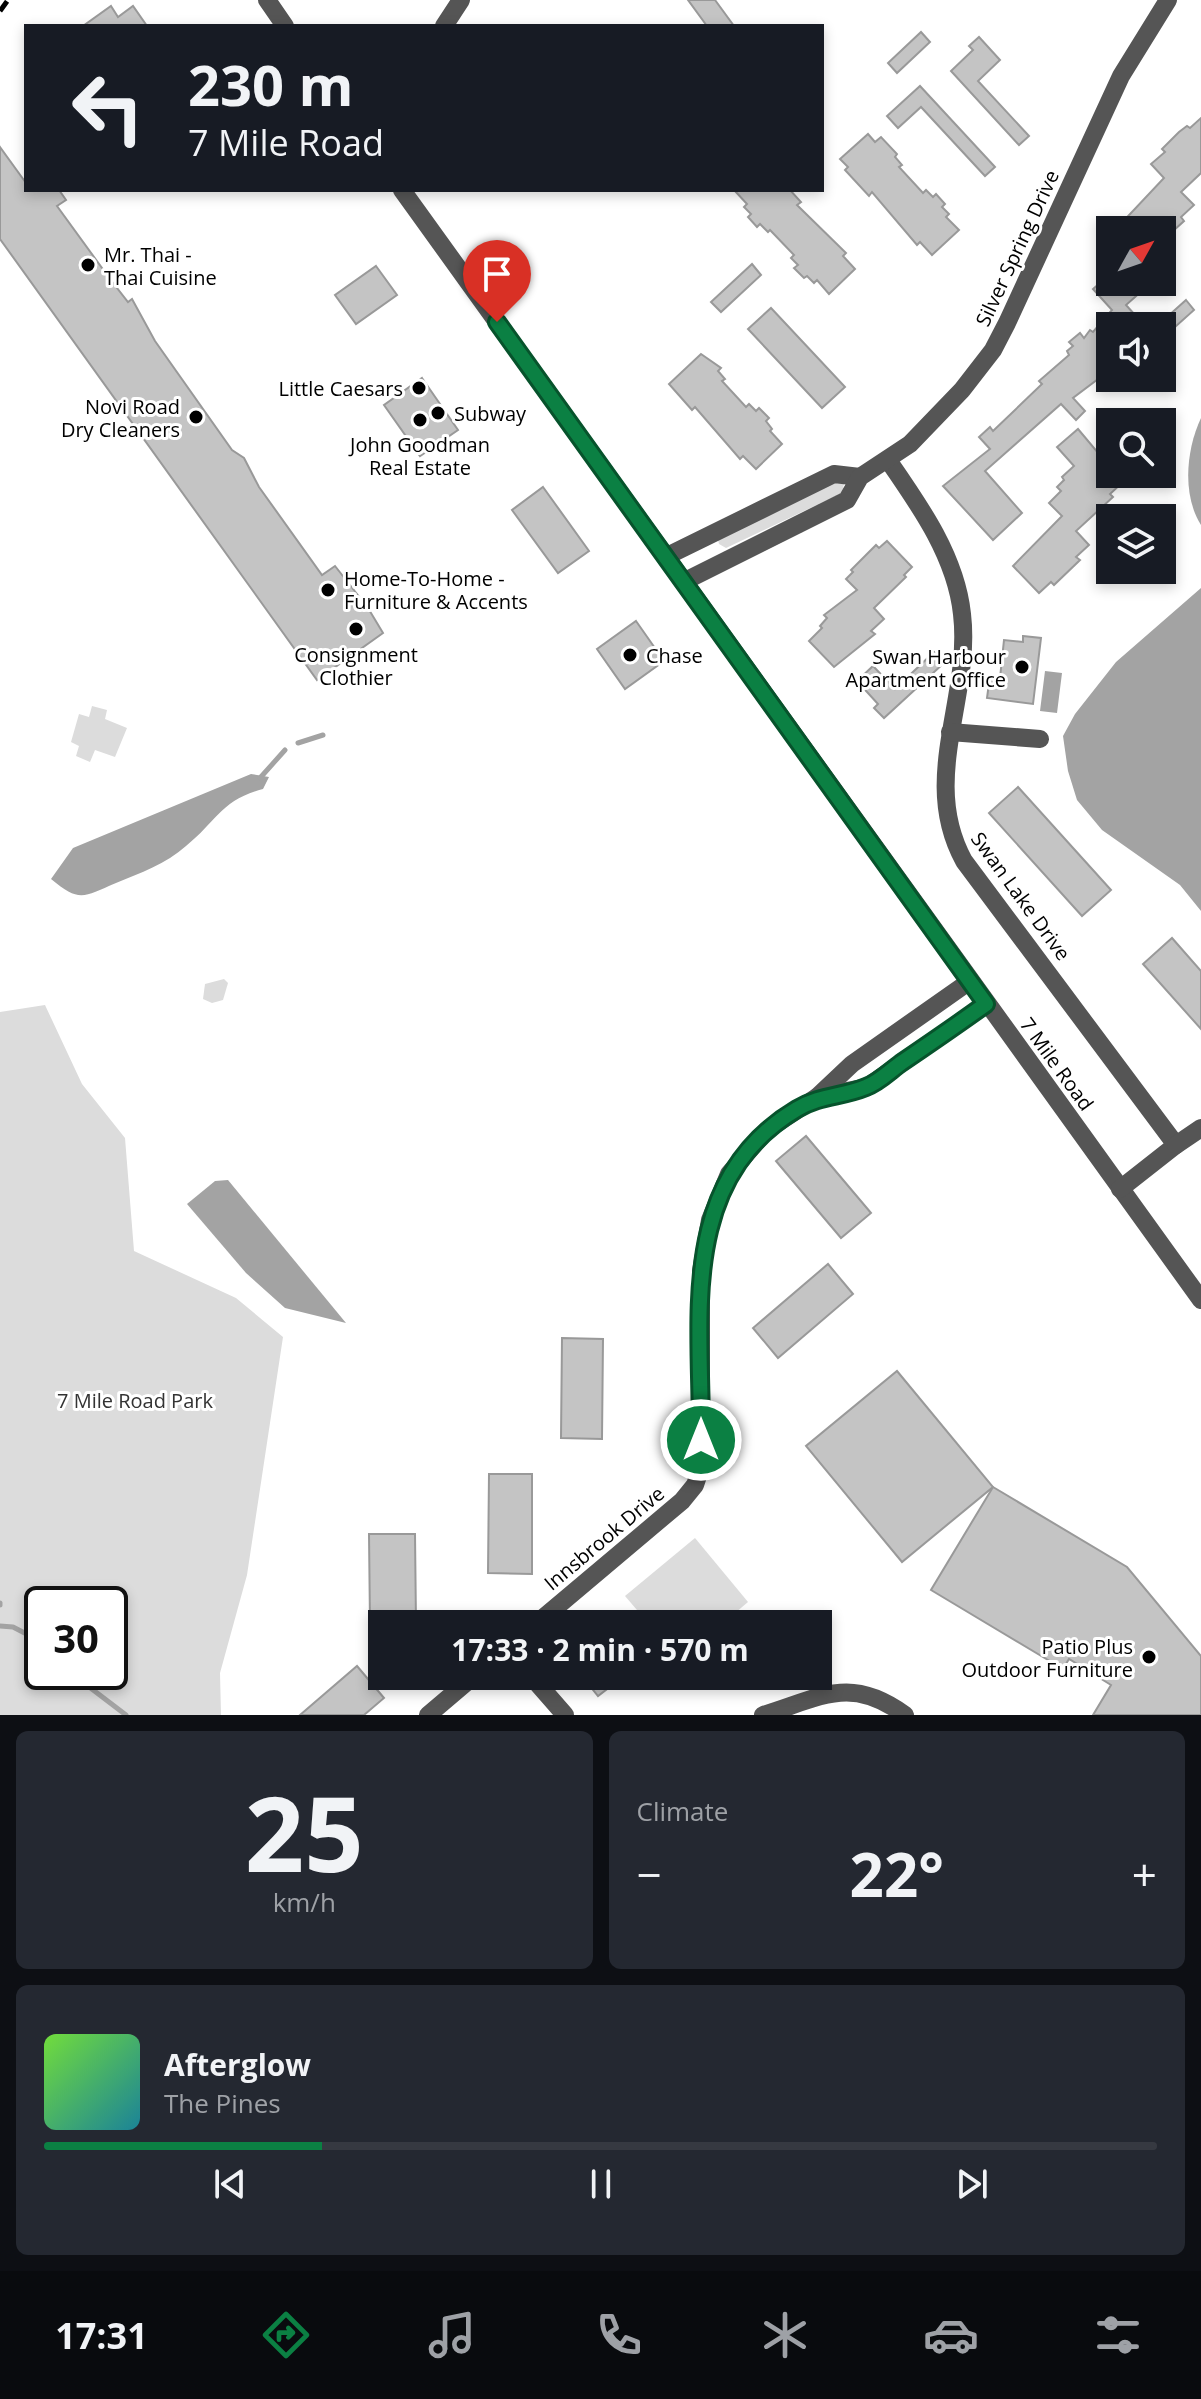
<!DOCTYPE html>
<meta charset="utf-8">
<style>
body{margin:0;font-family:"Open Sans",sans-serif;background:#242831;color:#f1f3f6;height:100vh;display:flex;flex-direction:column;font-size:30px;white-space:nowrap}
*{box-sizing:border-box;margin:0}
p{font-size:26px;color:#9ea1a6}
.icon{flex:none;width:44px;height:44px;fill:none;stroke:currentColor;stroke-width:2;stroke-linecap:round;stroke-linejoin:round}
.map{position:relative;height:1715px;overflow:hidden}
.side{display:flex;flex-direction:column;gap:16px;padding:16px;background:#0d0f14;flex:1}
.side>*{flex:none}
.guide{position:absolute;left:24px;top:24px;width:800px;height:168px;border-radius:0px;box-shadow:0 4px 12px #0003;background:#171b24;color:#f1f3f6;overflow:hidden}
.needle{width:52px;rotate:50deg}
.controls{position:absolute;left:1096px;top:216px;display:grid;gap:16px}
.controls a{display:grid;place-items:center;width:80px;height:80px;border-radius:0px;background:#171b24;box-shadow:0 4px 12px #0003;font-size:40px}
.speed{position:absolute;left:24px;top:1586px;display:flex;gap:16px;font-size:40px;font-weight:700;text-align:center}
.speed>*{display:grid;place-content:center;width:104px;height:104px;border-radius:50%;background:#171b24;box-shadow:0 4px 12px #0003;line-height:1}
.speed .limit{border:4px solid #111;border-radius:12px;background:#fff;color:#111}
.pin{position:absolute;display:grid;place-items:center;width:68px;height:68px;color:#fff;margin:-82px -34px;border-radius:50% 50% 50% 0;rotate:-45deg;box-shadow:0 0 8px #0007}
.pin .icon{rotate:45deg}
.me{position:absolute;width:88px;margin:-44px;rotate:0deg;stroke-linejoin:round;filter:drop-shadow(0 0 6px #0008)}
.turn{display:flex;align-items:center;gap:28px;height:168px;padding:0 32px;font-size:36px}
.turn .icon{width:104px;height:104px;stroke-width:2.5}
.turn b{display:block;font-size:56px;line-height:68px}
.big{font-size:60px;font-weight:700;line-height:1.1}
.side .card{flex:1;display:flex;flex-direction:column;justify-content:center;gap:12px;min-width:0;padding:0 28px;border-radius:12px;background:#242831}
.side .dial{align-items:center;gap:0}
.dial b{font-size:104px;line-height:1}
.song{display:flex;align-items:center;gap:24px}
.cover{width:96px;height:96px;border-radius:12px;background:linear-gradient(135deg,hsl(100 70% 55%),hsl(190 70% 35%))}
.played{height:8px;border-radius:4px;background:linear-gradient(90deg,#0b8043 25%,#363941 25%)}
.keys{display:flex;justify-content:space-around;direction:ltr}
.heat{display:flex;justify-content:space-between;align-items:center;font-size:44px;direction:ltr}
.side .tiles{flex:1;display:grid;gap:16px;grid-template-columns:1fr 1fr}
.card:last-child{grid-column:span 2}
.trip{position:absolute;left:368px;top:1610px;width:464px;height:80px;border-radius:0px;background:#171b24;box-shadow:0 4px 12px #0003;font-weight:700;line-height:80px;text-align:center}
.dock{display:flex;height:128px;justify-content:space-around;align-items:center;background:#090b0e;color:#9ea1a6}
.dock .icon{width:56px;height:56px}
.dock .current{color:#0b8043}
.dock b{font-size:36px;color:#f1f3f6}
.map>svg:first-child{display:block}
</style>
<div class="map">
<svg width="1201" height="1715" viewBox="0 0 1201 1715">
<rect width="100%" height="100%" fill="#fff"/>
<g fill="#dcdcdc" fill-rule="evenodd">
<polygon points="836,481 844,484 842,493 726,548 719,544 718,540"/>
<polygon points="92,706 107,710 105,719 127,728 115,757 95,750 90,762 76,756 79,746 71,742 79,714 89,717"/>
<polygon points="224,979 228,983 223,1000 212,1003 203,999 205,984"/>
<path d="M45 1005 82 1084 125 1138 134 1251 236 1298 283 1337 247 1575 220 1673 221 1715H0V1012ZM110 1604V1672H42V1604Z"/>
<polygon points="695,1538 748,1602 722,1624 649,1624 625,1596"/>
</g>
<g fill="#a3a3a3">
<path d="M1201 418V525C1182 495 1186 450 1201 418Z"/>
<polygon points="1201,588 1201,911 1180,885 1102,830 1077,800 1068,771 1063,736 1075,714 1116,662"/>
<polygon points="1045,671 1062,673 1057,713 1040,711"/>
<path d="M251 774 269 777 263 789C221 800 217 821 186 846 166 864 140 873 116 883 83 897 80 903 51 879L73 848Z"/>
<polygon points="228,1180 346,1323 285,1308 246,1273 187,1204 215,1181"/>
</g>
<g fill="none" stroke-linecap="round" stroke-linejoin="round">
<g stroke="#a3a3a3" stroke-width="5">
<polyline points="298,743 323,735"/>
<polyline points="260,778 285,750"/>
<polyline points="0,1603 0,1605"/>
<polyline points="0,1626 13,1627 42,1642"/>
<polyline points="76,1672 84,1683 126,1715"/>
</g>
</g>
<g fill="#c4c4c4" stroke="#999" stroke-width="2">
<polygon points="688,0 715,0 734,26 707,26"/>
<polygon points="111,6 118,17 133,6 147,26 83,26"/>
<polygon points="921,32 930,42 897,73 888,63"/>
<polygon points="979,37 1000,60 978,81 1029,136 1019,145 951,71 973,50 969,46"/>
<polygon points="920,86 995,167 985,176 921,107 898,128 887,116"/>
<polygon points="1201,118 1201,173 1181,192 1194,205 1181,217 1184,221 1162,241 1162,230 1115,230 1164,178 1151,164 1165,152 1162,149 1179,132 1187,126 1190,128"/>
<polygon points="868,134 875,142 881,137 897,154 895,157 902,165 899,167 923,193 926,190 933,197 936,194 945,204 942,207 949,214 946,217 959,230 932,255 920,242 917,245 872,192 869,196 845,170 848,167 840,159"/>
<polygon points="0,147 26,183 26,190 59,190 66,200 57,206 110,279 128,302 132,299 155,341 232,450 244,458 259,487 322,575 335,566 368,608 383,633 317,680 0,239"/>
<polygon points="734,190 790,190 801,202 797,205 846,253 843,256 855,269 829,294 817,280 814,283 807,276 804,278 794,268 798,265 791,258 794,255 770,230 768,232 760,224 757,227 748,217 751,214 744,207 747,204"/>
<polygon points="752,264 761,275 721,312 711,302"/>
<polygon points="376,266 397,295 356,324 335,295"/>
<polygon points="1101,282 1152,282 1126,305 1145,326 1110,326 1110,370 1073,398 1085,411 1076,420 1061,404 985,471 1022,513 993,540 943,486 990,449 979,437 990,427 993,431 1042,384 1039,381 1069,355 1067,351 1073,346 1069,342 1080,333 1084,338 1090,330 1093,332 1112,310 1093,289"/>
<polygon points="1186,300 1194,310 1165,336 1162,326 1157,326"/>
<polygon points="771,308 845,387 822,408 748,329"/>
<polygon points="701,354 721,368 718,371 725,379 722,381 746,407 749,404 756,411 759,408 769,418 766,421 772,429 770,431 782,444 756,469 743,456 740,459 695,407 692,410 669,384"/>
<polygon points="422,378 458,430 420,456 384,405"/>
<polygon points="1078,429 1110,467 1110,474 1116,474 1123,482 1110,494 1113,497 1076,531 1089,545 1076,557 1080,560 1054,585 1051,582 1039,593 1013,566 1062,516 1049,503 1061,491 1057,487 1064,480 1062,477 1074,466 1057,447"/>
<polygon points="543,487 589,551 558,573 512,510"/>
<polygon points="887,541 912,567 904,575 906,577 874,608 884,619 871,631 875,634 834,667 809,641 822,628 820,626 827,618 824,615 857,590 846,579 853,572 851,570 876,545 879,548"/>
<polygon points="636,621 664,661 625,689 597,649"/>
<polygon points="1023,636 1041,638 1033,704 987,698 990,676 1000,678 1004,640 1023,642"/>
<polygon points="934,652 944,663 884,718 874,708 878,704 857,681 873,666 895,689"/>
<polygon points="1018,787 1111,890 1082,916 989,813"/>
<polygon points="1172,938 1201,971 1201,1029 1143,964"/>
<polygon points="806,1136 871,1213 841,1238 776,1161"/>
<polygon points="828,1264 853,1294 778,1358 753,1328"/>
<polygon points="562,1338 603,1339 602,1439 561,1438"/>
<polygon points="897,1371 993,1487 902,1562 806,1446"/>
<polygon points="489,1474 532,1474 532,1574 488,1573"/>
<polygon points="993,1487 1127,1567 1201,1656 1201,1715 1093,1715 1111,1685 1069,1659 1063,1669 931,1590"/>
<polygon points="369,1534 415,1534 416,1624 370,1624"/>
<polygon points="357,1666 384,1698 364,1715 300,1715"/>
<polygon points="582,1676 624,1676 598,1696"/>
</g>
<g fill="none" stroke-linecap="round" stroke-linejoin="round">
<g stroke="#555" stroke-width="18">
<polyline points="267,0 285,26"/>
<polyline points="444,26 461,0"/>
<polyline points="402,190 1201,1300"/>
<path d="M888 460C920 506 956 557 962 614 972 699 919 779 964 861L1176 1145 1120 1189"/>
<polyline points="665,557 834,474 860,477"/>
<polyline points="683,582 847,500 860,477 910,444 962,390 993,350 1007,323 1121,76 1168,0"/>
<polyline points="950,732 1040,739"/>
<polyline points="817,1097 867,1087 986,1004"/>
<polyline points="1176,1145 1201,1128"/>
<polyline points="536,1624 682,1501 695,1485 701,1467 701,1271 710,1220 729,1174 767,1130 817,1097 852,1064 970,981"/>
<polyline points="531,1676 565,1715"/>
<polyline points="428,1715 474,1676"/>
<path d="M763 1715C822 1697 850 1675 905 1715"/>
</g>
<polyline stroke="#000" stroke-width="5" stroke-dasharray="12 4 2 4" stroke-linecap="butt" points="0,11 8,0"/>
</g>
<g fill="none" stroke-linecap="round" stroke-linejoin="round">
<g stroke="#07532c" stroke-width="20">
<path id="route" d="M497 322 986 1004C958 1024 929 1044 901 1063 890 1071 878 1083 866 1087 842 1097 820 1095 797 1109 676 1181 702 1320 701 1440"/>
</g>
<use href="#route" stroke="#0b8043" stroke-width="14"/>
</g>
<g fill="#000" stroke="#fff" stroke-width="3">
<circle cx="88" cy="265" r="8"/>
<circle cx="419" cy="388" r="8"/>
<circle cx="438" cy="413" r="8"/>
<circle cx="196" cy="417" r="8"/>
<circle cx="420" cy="420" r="8"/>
<circle cx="328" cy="590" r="8"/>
<circle cx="356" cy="629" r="8"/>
<circle cx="630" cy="655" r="8"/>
<circle cx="1022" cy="667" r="8"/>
<circle cx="1149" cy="1657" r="8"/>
</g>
<g text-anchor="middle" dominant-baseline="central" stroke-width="6" stroke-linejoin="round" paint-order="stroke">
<g font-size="20" fill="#000" stroke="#fff">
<text transform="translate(1017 248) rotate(-65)">Silver Spring Drive</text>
<text transform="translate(1021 896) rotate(54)">Swan Lake Drive</text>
<text transform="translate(1057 1064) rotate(54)">7 Mile Road</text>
<text transform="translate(604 1538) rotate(-40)">Innsbrook Drive</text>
</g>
<g font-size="20" fill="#000" stroke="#fff" text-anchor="start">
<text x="104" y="254">Mr. Thai -<tspan x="104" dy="23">Thai Cuisine</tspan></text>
<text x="403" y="388" text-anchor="end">Little Caesars</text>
<text x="180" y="406" text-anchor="end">Novi Road<tspan x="180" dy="23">Dry Cleaners</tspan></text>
<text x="454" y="413">Subway</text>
<text x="420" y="444" text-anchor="middle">John Goodman<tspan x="420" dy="23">Real Estate</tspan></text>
<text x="344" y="578">Home-To-Home -<tspan x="344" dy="23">Furniture &amp; Accents</tspan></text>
<text x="356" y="654" text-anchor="middle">Consignment<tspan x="356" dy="23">Clothier</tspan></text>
<text x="646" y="655">Chase</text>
<text x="1006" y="656" text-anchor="end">Swan Harbour<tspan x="1006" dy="23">Apartment Office</tspan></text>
<text x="1133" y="1646" text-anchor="end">Patio Plus<tspan x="1133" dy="23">Outdoor Furniture</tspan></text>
</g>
<g font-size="20" fill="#333" stroke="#fff">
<text x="135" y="1400">7 Mile Road Park</text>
</g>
</g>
</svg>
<div class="controls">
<a><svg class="needle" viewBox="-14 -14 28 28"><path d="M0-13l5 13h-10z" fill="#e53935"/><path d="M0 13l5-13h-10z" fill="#9ea1a6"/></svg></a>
<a><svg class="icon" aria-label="sound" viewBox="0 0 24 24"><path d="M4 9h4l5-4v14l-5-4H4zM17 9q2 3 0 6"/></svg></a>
<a><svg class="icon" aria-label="search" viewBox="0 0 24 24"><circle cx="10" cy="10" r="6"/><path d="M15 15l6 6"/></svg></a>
<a><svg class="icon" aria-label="layers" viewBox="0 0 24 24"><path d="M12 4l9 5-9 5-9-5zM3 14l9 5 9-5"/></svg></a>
</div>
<div class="speed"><div class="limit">30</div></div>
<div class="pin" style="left:497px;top:322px;background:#d93025"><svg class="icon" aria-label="arrive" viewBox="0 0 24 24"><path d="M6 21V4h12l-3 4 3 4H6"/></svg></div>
<svg class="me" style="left:701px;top:1440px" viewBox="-20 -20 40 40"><circle r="17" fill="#0b8043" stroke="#fff" stroke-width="3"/><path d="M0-11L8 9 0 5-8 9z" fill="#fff"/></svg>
<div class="trip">17:33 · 2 min · 570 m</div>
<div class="guide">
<div class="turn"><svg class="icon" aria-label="left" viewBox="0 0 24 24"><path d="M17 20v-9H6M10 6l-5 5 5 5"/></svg><div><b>230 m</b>7 Mile Road</div></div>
</div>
</div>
<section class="side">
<div class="tiles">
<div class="card dial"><b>25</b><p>km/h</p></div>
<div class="card"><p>Climate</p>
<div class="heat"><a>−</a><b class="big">22°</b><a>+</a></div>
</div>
<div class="card">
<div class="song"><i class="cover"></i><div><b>Afterglow</b><p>The Pines</p></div></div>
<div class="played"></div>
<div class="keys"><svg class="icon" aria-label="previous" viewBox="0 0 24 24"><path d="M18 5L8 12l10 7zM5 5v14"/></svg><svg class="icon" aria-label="pause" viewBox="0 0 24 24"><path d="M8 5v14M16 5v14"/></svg><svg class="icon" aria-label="next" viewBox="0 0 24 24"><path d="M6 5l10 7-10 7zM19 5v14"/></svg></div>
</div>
</div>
</section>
<nav class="dock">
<b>17:31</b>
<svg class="icon current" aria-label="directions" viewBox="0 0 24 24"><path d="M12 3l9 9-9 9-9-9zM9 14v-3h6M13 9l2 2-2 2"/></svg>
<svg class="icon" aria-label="music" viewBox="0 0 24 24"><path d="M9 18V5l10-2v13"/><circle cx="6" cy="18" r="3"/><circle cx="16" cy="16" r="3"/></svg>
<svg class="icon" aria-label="phone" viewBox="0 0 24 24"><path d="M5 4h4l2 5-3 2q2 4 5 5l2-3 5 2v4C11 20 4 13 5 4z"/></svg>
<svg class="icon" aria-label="climate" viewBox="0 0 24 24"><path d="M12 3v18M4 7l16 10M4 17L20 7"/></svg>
<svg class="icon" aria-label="car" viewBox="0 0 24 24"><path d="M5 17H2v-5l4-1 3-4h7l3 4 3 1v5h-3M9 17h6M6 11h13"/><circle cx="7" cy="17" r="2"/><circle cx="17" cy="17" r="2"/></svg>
<svg class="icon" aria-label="filters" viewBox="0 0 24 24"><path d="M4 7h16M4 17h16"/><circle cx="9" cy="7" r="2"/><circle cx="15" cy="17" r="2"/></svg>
</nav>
